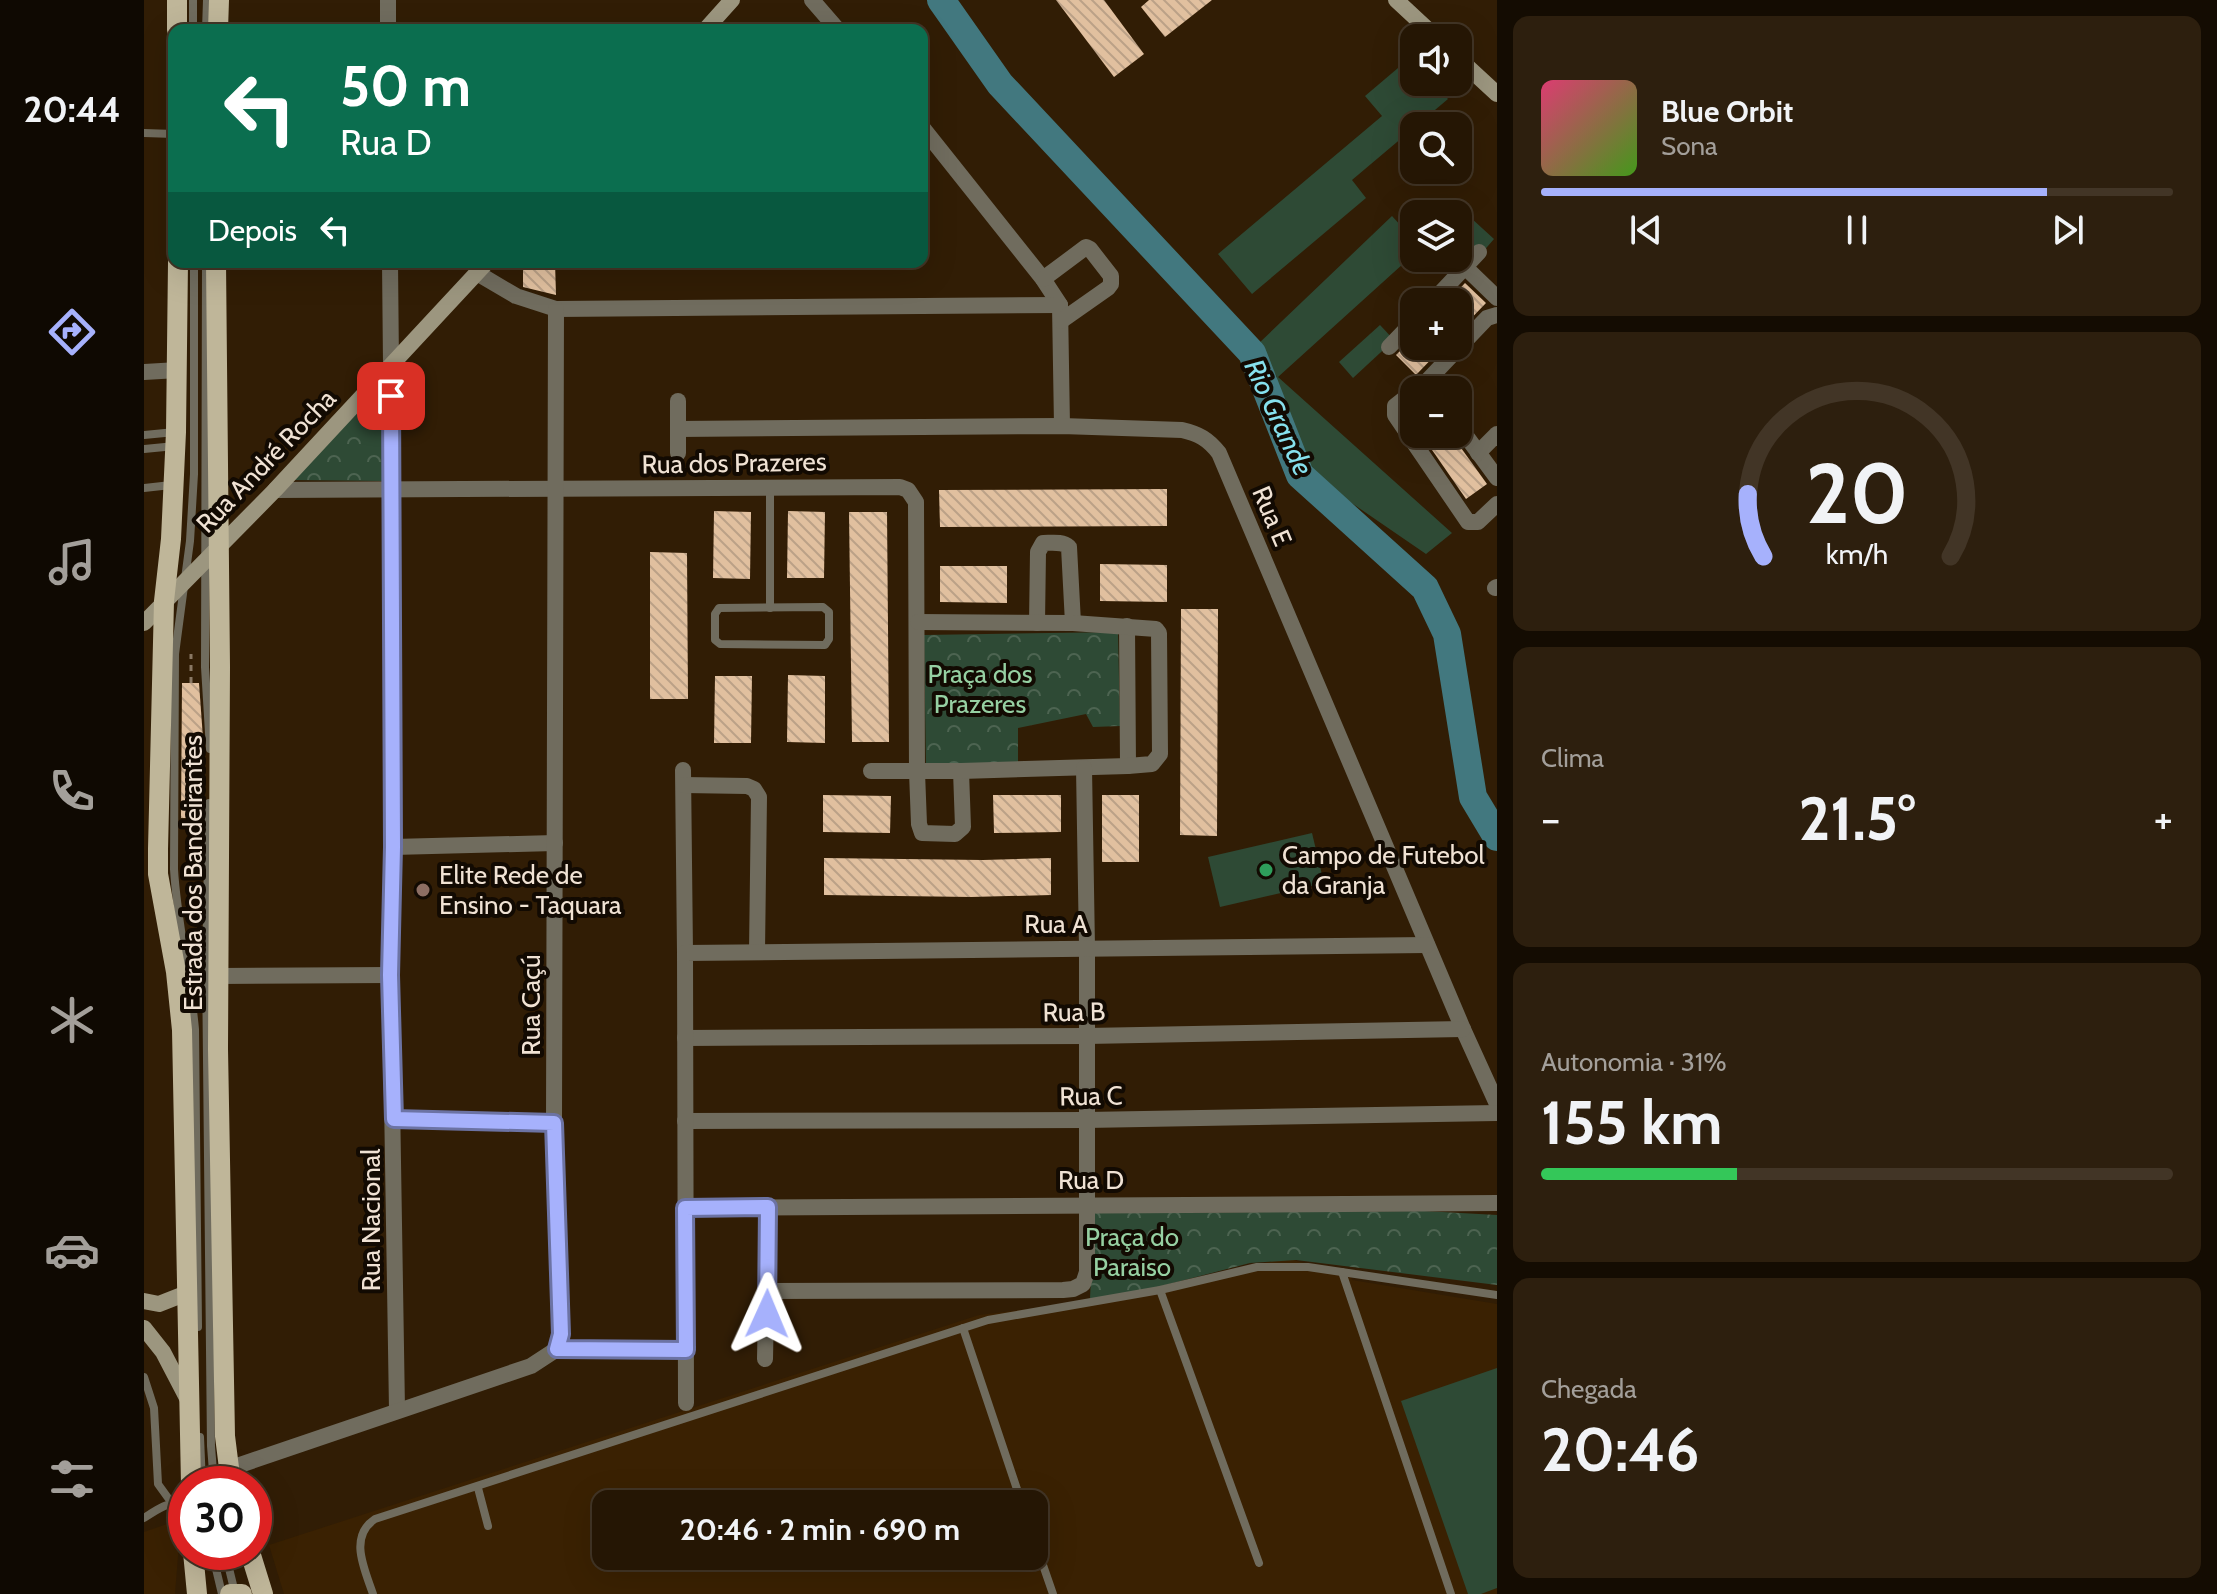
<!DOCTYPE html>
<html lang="pt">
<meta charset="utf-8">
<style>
body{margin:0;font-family:Cabin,sans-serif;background:#2d1f0e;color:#f1f3f6;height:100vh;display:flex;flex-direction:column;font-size:30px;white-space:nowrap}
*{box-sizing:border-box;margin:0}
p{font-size:26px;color:#a39f9a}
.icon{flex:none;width:44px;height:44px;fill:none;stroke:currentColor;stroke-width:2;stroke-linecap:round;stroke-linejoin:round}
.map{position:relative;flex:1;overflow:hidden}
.side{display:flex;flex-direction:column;gap:16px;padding:16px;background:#140c02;width:720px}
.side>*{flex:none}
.guide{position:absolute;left:24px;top:24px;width:760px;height:244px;border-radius:16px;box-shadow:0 8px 32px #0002,0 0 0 2px #423526;background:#0b6e4f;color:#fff;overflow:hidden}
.fabs{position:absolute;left:1256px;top:24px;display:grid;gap:16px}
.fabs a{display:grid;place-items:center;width:72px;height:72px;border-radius:16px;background:#251604;box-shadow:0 8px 32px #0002,0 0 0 2px #423526;font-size:40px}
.speed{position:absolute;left:24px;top:1466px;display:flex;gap:16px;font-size:40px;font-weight:700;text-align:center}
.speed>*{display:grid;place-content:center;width:104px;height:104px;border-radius:50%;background:#251604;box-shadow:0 8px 32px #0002,0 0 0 2px #423526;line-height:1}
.speed .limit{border:12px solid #d22;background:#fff;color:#111}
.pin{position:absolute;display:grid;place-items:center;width:68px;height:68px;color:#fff;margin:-34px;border-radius:16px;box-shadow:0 4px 12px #0006}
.me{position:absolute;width:88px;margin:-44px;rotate:1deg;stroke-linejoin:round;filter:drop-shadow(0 0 6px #0008)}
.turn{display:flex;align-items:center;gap:28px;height:168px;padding:0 40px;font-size:36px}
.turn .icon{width:104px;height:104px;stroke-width:2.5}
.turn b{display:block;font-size:56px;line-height:68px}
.then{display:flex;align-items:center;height:76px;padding:0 40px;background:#0003;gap:16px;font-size:30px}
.big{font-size:60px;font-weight:800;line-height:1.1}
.side .widget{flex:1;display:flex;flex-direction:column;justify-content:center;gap:12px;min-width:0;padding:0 28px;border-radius:16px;background:#2d1f0e}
.side .dial{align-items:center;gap:0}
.dial svg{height:208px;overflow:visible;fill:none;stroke:#423526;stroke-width:7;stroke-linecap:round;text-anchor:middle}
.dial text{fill:#f1f3f6;stroke:none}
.song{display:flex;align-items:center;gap:24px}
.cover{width:96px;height:96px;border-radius:12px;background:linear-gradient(135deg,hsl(340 70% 55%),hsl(100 70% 35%))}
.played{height:8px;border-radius:4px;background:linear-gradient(90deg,#a6b1fc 80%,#423526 80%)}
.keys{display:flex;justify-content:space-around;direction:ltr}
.heat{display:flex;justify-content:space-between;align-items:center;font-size:44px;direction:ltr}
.charge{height:12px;border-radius:6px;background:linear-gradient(90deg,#34c759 31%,#423526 0)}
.trip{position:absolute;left:448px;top:1490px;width:456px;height:80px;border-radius:16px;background:#251604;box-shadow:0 8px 32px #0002,0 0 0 2px #423526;font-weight:800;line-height:80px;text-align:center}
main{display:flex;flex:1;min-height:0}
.menu{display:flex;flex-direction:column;width:144px;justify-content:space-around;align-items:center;background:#0f0902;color:#a39f9a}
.menu .icon{width:56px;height:56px}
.menu .on{color:#a6b1fc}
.menu b{font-size:36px;color:#f1f3f6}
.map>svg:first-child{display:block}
</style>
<main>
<nav class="menu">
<b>20:44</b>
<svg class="icon on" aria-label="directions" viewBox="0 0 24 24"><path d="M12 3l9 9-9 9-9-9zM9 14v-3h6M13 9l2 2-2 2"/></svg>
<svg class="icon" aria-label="music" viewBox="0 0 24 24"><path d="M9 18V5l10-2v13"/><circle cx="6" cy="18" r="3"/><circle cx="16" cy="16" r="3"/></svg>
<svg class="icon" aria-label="phone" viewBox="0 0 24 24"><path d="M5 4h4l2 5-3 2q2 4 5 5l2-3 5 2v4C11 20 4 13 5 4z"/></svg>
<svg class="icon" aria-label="climate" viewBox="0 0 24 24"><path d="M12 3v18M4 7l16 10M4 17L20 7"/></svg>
<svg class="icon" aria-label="car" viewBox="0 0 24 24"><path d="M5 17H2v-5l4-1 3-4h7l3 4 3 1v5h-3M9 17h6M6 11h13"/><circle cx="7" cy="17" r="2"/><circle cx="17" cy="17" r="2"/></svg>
<svg class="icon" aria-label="filters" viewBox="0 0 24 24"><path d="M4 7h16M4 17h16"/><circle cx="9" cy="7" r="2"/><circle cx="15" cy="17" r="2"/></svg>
</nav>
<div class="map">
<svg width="1353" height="1594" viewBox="0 0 1353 1594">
<defs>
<pattern id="park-crowns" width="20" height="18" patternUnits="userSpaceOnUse" patternTransform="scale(2)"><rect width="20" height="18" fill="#2e4a35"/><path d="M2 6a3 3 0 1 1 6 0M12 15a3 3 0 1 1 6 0" fill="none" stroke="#4d6451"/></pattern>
<pattern id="building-back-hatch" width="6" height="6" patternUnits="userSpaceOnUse" patternTransform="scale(2)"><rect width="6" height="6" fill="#e1c09f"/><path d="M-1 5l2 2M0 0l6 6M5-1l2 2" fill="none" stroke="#bba187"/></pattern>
</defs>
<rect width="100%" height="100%" fill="#311d05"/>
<g fill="#3a2102" fill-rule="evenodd">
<path d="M1142 1258 1207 1276 1208 1280 1353 1304V1594H140L125 1545 835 1315 951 1301ZM462 1504H890V1556H462Z"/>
<polygon points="37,1519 31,1594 0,1594 0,1532"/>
</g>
<g fill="#2e4a35">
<polygon points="1267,57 1270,60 1270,82 1289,82 1304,99 1208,180 1222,198 1108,294 1074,254 1238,116 1221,96"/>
<polygon points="1248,216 1270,240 1270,254 1134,377 1308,533 1282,554 1161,471 1128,388 1133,377 1113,345"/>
<polygon points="1314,216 1327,218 1350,239 1324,269 1312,258 1314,258"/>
<polygon points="1236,325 1250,340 1209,378 1195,362"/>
<polygon points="1168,833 1180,883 1076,907 1064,857"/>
<polygon points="1353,1368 1353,1588 1337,1594 1324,1594 1257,1401"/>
</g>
<g fill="url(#park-crowns)">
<polygon points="237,388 238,481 144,480"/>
<polygon points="974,632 976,726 949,727 942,714 874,728 874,768 782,769 780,635"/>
<polygon points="1280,1211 1353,1215 1353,1285 1152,1260 1106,1263 979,1296 946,1299 950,1213"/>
</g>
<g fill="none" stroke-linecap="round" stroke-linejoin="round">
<polyline stroke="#42787f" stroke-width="28" points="797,0 856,84 1108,353 1156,475 1281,588 1303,634 1329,797 1353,837"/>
</g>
<g fill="url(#building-back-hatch)">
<polygon points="912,0 960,0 1000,54 970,77"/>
<polygon points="1005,0 1068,0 1021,37 997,7"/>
<polygon points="379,262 411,262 412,295 379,287"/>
<polygon points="1321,283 1342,303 1314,332 1314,302 1303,302"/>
<polygon points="1270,337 1270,346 1300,346 1272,375 1252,355"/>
<polygon points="1277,434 1307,434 1343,484 1322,499"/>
<polygon points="1023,489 1023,526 796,527 795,490"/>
<polygon points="570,511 607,512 606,579 569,578"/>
<polygon points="644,511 681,512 680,578 643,578"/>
<polygon points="705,512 743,512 745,742 708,742"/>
<polygon points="506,552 543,553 544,699 506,699"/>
<polygon points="956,564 1023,565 1023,602 956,601"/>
<polygon points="796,566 863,566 863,603 796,602"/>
<polygon points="1037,609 1074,609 1073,836 1036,835"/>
<polygon points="644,675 681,676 681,743 643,742"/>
<polygon points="571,676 608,676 607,743 570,743"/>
<polygon points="38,683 55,683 60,752 58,818 37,818"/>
<polygon points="679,795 747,796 746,833 679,832"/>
<polygon points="849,795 917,795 917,832 850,833"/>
<rect x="958" y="795" width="37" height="67"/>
<polygon points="680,858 839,860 907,858 907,895 827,897 680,895"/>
</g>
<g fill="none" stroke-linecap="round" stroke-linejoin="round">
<polyline stroke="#897864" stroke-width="3" stroke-dasharray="6 6" stroke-linecap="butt" points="47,683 47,654"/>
<g stroke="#706c5e" stroke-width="8">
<polyline points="49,0 49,30"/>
<polyline points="62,30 63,0"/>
<polyline points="0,133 30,134"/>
<path d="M50 262V474L46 541 31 654 30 869C33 922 46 975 51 1029L54 1327"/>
<polyline points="62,262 61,667 66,749"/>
<polyline points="0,435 31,432"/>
<polyline points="0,449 31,446"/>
<polyline points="626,487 626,608"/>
<polyline points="0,488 27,485"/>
<polygon points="679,607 685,612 685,639 681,645 576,644 571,640 571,614 575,608"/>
<polyline points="65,803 62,963 67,1446 70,1484"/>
<polyline points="1198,1272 1307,1594"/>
<polyline points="1016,1290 1115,1563"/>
<polyline points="819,1328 878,1504"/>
<polyline points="0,1377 10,1408 14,1484 27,1502"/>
<polyline points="56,1437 58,1484"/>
<polyline points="334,1488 344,1526"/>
<path d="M0 1518C15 1508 24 1502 42 1502"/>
<polyline points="890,1539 909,1594"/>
<polyline points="68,1552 78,1594"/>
<polyline points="81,1552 91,1593"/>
<path d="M229 1594C221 1570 204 1537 231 1519L844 1320 1016 1290 1113 1267H1164L1353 1295"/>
</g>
<g stroke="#706c5e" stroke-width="16">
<polyline points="244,0 244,30"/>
<polyline points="668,0 694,30"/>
<polyline points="778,127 899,279 916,305 918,426"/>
<polyline points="1321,267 1353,298"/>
<polyline points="333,273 372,296 412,309 916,305"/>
<polyline points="899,279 942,247 946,249 967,276 967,284 964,288 917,321"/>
<polyline points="1288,302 1335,252"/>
<polyline points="1245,347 1270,321"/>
<polyline points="247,365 249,847 246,975 253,1410"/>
<polyline points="1290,390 1284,380 1343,318 1353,315"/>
<polyline points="1270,391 1251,406 1251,415 1324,522 1334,522 1353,504"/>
<polyline points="1314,425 1353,478"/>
<path d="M534 429 918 426 1038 430C1055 434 1064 439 1075 453L1319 1029 1353 1104"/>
<polyline points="534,453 534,401"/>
<polyline points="1334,453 1353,434"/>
<polyline points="131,490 756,487 764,490 772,502 773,772 775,824 778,833 811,834 819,827 817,771"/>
<polyline points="1351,588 1353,587"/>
<path d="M893 623 894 552 899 543C908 543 918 541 925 547L929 623"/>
<polyline points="983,626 984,766"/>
<polyline points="539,770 541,953"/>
<polyline points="727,771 817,771 984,766 1008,764 1016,754 1015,633 1012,629 929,623 774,622"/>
<polyline points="540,785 603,786 610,789 615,797 613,951"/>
<polyline points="249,847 411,843"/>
<polyline points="74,976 246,975"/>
<polyline points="541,1038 943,1036 1319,1029"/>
<polyline points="250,1119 410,1123"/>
<polyline points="541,1121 942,1120 1353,1113"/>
<polyline points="541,1208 1353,1203"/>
<polyline points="624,1291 919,1290 929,1289 939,1284 943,1272 943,948 940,768"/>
<polyline points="413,1349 542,1350"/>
<polyline points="621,1359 624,1207"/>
<polyline points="542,1403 541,953 1283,945"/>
<polyline points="84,1469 387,1366 413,1349 417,1334 410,1123 412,309"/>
</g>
<g stroke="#706c5e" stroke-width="16">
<polyline points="246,262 247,365"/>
<polyline points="0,372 34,370"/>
</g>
<g stroke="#9c967f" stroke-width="16">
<polyline points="1252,0 1293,38"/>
<polyline points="561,30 588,0"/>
<polyline points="1314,58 1353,94"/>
<polyline points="0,623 131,490 343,262"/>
<polyline points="0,1301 15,1304 43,1293"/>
<polyline points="0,1328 19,1352 43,1398"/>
</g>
<g stroke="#bfb699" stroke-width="20">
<polyline points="33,0 33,30"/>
<polyline points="74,30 75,0"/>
<polyline points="34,262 32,432 27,539 20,601 14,849 14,874 32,972 38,1030 47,1484"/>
<polyline points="72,262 76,667 74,1049 81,1436 87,1484"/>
<polyline points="49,1552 53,1594"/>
<polyline points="106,1552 119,1594"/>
<polyline points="86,1594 98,1594"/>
</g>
</g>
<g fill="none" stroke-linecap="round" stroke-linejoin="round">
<g stroke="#6c73a4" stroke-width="20">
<polyline id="route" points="247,396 249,847 246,975 250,1119 410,1123 417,1334 413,1349 542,1350 541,1208 624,1207 623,1314"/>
</g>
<use href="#route" stroke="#a6b1fc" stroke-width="14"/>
</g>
<circle fill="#2e9e5b" stroke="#120a02" stroke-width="3" cx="1122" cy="870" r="8"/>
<circle fill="#8d6e63" stroke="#120a02" stroke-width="3" cx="279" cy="890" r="8"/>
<g text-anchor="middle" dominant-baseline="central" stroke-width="8" stroke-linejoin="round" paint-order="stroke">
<g font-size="26" fill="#f0e2d4" stroke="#120a02">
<text transform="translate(122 461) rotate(-46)">Rua André Rocha</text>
<text transform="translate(590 463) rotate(-1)">Rua dos Prazeres</text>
<text transform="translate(1128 516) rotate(67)">Rua E</text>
<text transform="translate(49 873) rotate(-90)">Estrada dos Bandeirantes</text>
<text x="912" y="924">Rua A</text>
<text transform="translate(387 1005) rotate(-90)">Rua Caçú</text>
<text transform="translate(930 1012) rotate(-1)">Rua B</text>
<text transform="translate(947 1096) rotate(-1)">Rua C</text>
<text x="947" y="1180">Rua D</text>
<text transform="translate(227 1220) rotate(-90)">Rua Nacional</text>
</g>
<g font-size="26" fill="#96d0a2" stroke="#120a02">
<text x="836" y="674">Praça dos<tspan x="836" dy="30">Prazeres</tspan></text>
<text x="988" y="1237">Praça do<tspan x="988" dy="30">Paraiso</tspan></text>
</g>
<g font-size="26" fill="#f0e2d4" stroke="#120a02" text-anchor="start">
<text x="1138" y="855">Campo de Futebol<tspan x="1138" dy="30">da Granja</tspan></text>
<text x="295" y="875">Elite Rede de<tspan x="295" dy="30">Ensino - Taquara</tspan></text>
</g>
<g font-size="28" font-style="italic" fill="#86e0ed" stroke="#120a02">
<text transform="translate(1135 417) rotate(65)">Rio Grande</text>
</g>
</g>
</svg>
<div class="fabs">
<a><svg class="icon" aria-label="sound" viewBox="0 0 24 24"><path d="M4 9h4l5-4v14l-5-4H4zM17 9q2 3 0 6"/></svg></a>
<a><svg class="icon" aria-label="search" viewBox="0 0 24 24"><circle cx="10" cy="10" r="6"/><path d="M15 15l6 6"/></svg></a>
<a><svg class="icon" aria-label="layers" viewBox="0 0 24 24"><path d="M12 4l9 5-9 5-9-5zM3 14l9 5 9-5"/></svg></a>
<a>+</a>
<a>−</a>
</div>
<div class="speed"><div class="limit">30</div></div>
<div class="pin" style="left:247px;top:396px;background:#d93025"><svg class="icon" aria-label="arrive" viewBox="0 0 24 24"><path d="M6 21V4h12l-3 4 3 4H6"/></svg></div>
<svg class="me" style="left:623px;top:1314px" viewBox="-20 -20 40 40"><path d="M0-17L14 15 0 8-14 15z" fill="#a6b1fc" stroke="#fff" stroke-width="4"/></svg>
<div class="trip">20:46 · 2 min · 690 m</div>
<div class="guide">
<div class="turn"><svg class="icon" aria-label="left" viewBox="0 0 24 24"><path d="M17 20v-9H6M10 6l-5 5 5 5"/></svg><div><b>50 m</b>Rua D</div></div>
<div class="then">Depois<svg class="icon" aria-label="left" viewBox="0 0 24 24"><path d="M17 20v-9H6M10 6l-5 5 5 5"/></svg></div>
</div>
</div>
<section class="side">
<div class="widget">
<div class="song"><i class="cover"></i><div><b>Blue Orbit</b><p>Sona</p></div></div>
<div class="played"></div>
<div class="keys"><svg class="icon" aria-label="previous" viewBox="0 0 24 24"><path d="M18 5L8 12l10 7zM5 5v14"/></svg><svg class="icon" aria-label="pause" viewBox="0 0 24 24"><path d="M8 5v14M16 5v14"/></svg><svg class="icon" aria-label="next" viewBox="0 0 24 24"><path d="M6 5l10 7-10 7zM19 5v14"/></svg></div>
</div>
<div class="widget dial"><svg viewBox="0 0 100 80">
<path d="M14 69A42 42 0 1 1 86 69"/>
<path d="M14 69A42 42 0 0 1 8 45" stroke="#a6b1fc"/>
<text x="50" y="56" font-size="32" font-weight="700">20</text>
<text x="50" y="72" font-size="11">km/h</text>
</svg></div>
<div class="widget"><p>Clima</p>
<div class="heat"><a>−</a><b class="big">21.5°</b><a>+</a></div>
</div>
<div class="widget"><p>Autonomia · 31%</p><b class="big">155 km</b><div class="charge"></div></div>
<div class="widget"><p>Chegada</p><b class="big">20:46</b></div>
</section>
</main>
